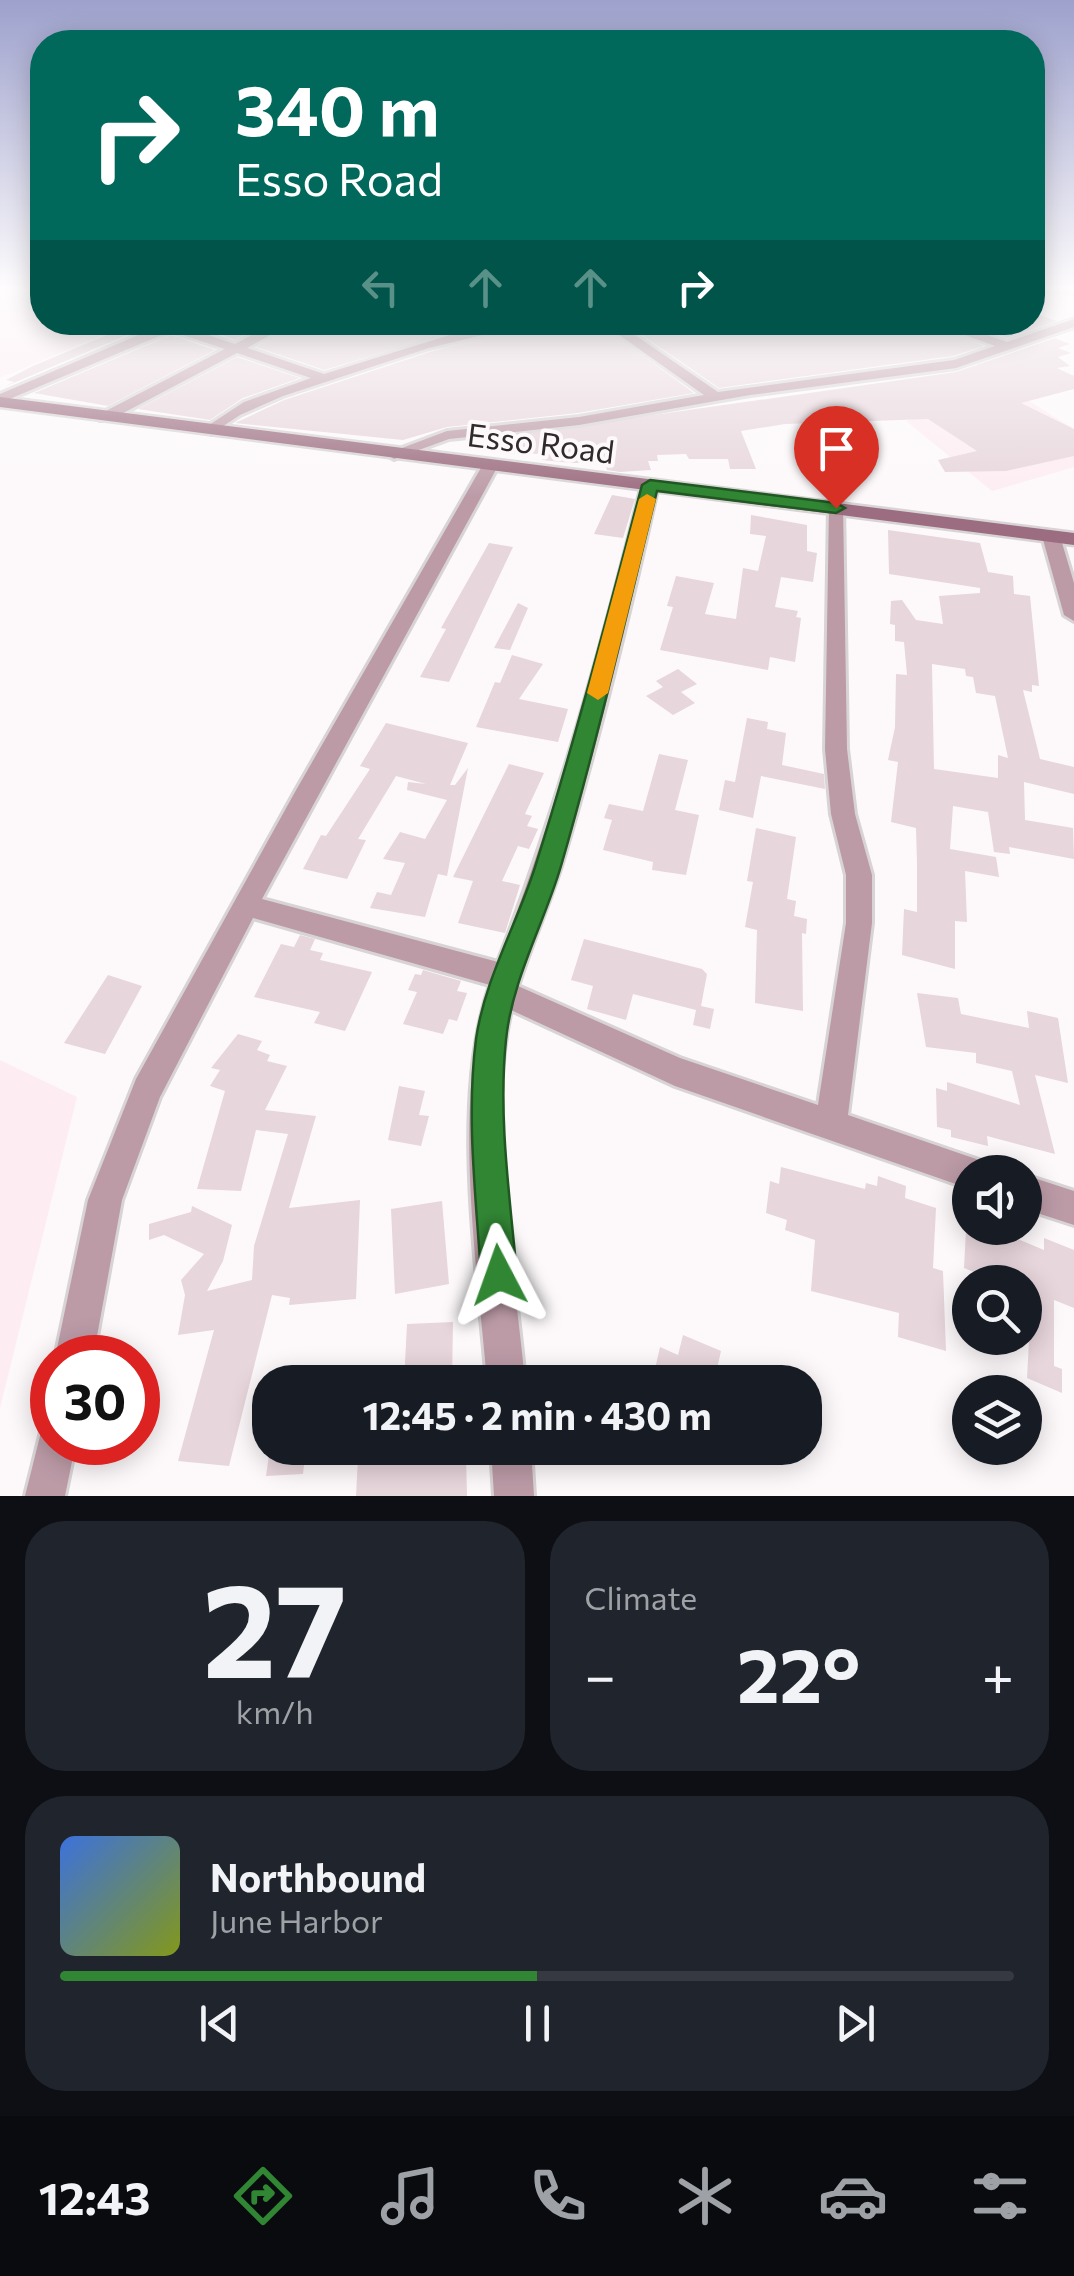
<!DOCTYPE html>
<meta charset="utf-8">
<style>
body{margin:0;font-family:Commissioner,sans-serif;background:#20242c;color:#f1f3f6;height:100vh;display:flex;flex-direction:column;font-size:38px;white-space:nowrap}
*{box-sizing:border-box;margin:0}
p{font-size:32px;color:#9ea1a6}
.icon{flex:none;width:55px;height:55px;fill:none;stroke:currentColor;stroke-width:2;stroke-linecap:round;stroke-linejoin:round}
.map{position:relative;height:1496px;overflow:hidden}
.details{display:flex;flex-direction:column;gap:25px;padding:25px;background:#0d0f14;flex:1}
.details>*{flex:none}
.top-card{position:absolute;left:30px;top:30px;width:1015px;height:305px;border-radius:40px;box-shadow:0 5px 25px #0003;background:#00695c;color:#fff;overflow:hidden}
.buttons{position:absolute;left:952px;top:1155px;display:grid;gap:20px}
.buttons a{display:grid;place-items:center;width:90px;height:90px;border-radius:50%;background:#171b24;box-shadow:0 5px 25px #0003;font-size:50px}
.speed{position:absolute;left:30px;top:1335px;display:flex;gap:20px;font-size:50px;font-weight:700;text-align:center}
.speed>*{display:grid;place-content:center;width:130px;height:130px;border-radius:50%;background:#171b24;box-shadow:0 5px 25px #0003;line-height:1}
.speed .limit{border:15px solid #d22;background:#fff;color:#111}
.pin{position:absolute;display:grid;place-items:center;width:85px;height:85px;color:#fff;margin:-102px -42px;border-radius:50% 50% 50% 0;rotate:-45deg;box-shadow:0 0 10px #0007}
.pin .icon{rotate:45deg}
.me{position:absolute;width:110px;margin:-55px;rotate:356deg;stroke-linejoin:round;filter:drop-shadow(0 0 8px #0008)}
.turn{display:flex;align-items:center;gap:35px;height:210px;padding:0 40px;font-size:45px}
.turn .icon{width:130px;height:130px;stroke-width:2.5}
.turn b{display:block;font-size:70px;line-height:85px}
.lanes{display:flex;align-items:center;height:95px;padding:0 40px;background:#0003;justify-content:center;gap:50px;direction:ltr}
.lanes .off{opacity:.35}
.big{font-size:75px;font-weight:700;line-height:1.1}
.details .card{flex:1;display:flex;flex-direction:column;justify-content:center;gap:15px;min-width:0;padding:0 35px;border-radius:40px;background:#20242c}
.details .dial{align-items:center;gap:0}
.dial b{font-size:130px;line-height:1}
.song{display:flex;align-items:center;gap:30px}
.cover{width:120px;height:120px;border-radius:15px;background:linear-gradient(135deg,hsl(220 70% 55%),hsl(70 70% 35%))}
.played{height:10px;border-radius:5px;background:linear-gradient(90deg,#318634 50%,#363941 50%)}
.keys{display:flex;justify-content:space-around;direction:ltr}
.heat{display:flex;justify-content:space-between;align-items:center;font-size:55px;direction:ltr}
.details .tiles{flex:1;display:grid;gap:25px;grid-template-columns:1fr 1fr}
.card:last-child{grid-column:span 2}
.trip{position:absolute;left:252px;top:1365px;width:570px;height:100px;border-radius:40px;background:#171b24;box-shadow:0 5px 25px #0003;font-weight:700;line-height:100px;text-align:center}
.tabs{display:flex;height:160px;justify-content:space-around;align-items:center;background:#090b0e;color:#9ea1a6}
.tabs .icon{width:70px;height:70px}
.tabs .active{color:#318634}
.tabs b{font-size:45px;color:#f1f3f6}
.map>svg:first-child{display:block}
</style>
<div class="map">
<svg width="1074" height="1496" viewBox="0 0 1074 1496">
<rect width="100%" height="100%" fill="#fdf9fa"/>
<g fill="#fdedf3">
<polygon points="0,289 42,289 42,322 132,323 0,378"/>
<polygon points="1023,397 1074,429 1074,467 992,491 906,421"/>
<polygon points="0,1060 77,1097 0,1408"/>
</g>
<g fill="#e7d6dc" fill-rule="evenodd">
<polygon points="1038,314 1057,321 1007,338 962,322 1032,322 1032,315"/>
<polygon points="138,322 158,322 4,387 14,382 6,380 33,366"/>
<polygon points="191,322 268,322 235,340"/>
<polygon points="297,322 487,322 324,370 256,347"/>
<polygon points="538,322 597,322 694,393 578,413 447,427 403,440 235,423 284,400 430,352"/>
<polygon points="623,322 926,322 984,346 953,356 719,388"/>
<polygon points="171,335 215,350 108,406 34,393"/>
<polygon points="1055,338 1070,344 1058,348 1071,353 1058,357 1070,366 1057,368 1074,376 1074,389 1021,403 1074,429 1074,456 1006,471 945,472 938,460 977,451 928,419 785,424 741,431 756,469 730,469 728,459 689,459 686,454 657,455 658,461 648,461 651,470 620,472 607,470 605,463 572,463 542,460 543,454 510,453 510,448 501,448 501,439 479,440 956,372"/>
<polygon points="237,357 300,378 243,398 210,420 138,409"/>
<polygon points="612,495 635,499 623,538 594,534"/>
<polygon points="751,515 807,525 807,551 817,553 813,582 781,577 775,607 798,611 796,617 801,618 795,662 770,657 768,670 660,650 673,607 667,606 676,576 714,583 705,614 736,619 743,568 758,571 766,536 750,534"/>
<path d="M888 530 980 543 988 572 1013 576 1014 594 1030 596 1039 686 1032 685V692L1023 690 1040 759 1074 767V794L1024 782 1025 820 1073 828 1074 859 1009 847 1010 854 994 852 988 812 953 806 950 849 996 857 999 877 965 871 967 922 955 921V969L902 955 904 909 917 912V863L916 828 891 822 898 762 888 760 895 727 896 674 907 675 904 642 895 641V625L890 624 891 601 902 600 916 620 943 624 939 596 980 593V588L889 574ZM932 664 965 669 966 676 973 677 976 693 995 696 1008 758 998 755V778L934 769Z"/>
<polygon points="489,543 513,547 449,682 420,677 446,629 441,628"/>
<polygon points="518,603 528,608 510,650 494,648"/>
<polygon points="512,655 543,664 519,699 568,709 558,742 476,727 495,682 500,683"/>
<polygon points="678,669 697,684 681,692 695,703 673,715 646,696 663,687 656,681"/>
<polygon points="747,718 768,722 767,729 786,733 782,765 824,774 825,789 761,776 753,818 719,810 725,780 735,782"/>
<polygon points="386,723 468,743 450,785 455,785 468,768 447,876 438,874 425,917 370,908 377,892 391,895 405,863 383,859 400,832 425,839 447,800 407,790 408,782 426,784 396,776 358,839 366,840 347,879 303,869 321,835 326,836 370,769 360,766"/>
<polygon points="659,754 688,760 675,810 699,815 686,875 652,870 653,862 603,850 612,820 604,818 609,804 643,811"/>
<polygon points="509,764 544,773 525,814 532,816 527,826 538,829 529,849 518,846 502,881 520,885 505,933 458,923 473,881 453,877"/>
<polygon points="756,828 796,837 787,899 796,901 794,916 807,919 806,934 802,933 803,1011 755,1003 757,930 745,927 753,882 747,881"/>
<polygon points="300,935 315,939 310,950 323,953 320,960 372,972 345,1031 314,1023 320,1012 254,997 281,944 294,947"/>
<polygon points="584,939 702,969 707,974 701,1006 714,1009 710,1029 693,1025 696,1010 633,994 626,1020 587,1009 593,986 571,980"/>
<polygon points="423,970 461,981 457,991 467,993 457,1021 449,1019 443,1034 403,1024 417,992 408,990 415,974 421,975"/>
<polygon points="108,975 142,986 105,1054 64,1043"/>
<polygon points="917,993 958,998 961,1014 1029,1028 1027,1011 1058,1018 1068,1083 1035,1075 1055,1154 987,1136 988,1146 951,1137 951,1130 937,1127 936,1088 947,1091 947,1082 1020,1105 1012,1071 976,1063 976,1053 926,1047"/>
<polygon points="238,1034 262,1041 257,1050 270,1055 267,1061 287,1066 265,1110 316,1116 289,1208 360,1200 356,1299 289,1305 290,1298 272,1295 229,1466 178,1461 214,1330 178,1335 185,1295 181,1280 204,1254 164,1235 149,1240 149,1224 191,1212 192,1206 232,1225 223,1261 207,1291 252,1280 254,1246 288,1134 256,1130 241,1191 197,1189 225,1091 210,1086 220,1070 211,1068"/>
<polygon points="399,1086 425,1091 419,1115 429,1116 421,1146 388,1140"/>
<polygon points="781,1167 865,1189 866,1183 877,1186 878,1176 906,1186 905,1198 936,1208 933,1268 943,1271 946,1351 898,1337 899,1313 811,1291 815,1240 785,1230 787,1220 766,1213 770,1181 779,1184"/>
<polygon points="442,1201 449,1284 395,1294 391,1209"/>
<polygon points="986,1228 1014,1228 1013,1237 1044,1250 1044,1238 1074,1250 1074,1308 1054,1300 1054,1366 1062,1369 1062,1393 1027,1378 1031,1304 1025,1302 1025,1282 998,1282 964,1268 966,1230 986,1238"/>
<polygon points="453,1322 452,1382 404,1382 407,1324"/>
<polygon points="683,1335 721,1351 714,1382 652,1382 660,1347 678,1355"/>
<polygon points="270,1448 306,1448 303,1474 266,1476"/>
<polygon points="436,1453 436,1459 466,1456 467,1496 356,1496 358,1458"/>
</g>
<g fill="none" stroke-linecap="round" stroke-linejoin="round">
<g stroke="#d8d4d5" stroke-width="6">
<g id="street">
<polygon points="1046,289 1074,289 1074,294"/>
<polygon points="1074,319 1074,327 956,368 750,395 579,425 449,439 394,459 386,454 447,431 579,417 704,395 601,322 616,322 718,392 954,360 995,346 930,322 949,322 1007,342"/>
<polygon points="169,322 187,322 181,326 235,344 277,322 293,322 247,348 324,374 450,335 506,322 535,322 429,348 283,396 240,415 211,434 204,430 206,427 244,402 311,378 237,353 110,420 100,420 100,414 225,349 171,331 0,403 0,394"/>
<path d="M490 461 498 466 262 899 498 962C558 807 602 647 642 485L656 482 658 485C630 612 599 739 562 863 549 905 531 944 518 986L680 1058 818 1105 846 923V875L831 814 825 749 829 508 831 504H843L847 749 855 814 872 875V923L848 1115 982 1161 986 1172H970V1189L675 1086 511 1010C485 1121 515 1269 525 1382H487C477 1263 451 1099 490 985L253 918 160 1097 122 1200 93 1358H55L88 1200 136 1079 295 792 482 466Z"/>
<polygon points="1051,531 1060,536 1074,583 1074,621 1064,615 1042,536"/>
<polygon points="1025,1175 1074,1191 1074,1225 1025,1209"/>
<polygon points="52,1424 52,1442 76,1442 65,1496 25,1496 42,1428"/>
<polygon points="491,1448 531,1448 534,1496 494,1496"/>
</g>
</g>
<g stroke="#d8d4d5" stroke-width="5">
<polygon id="secondary" points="0,397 1074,533 1074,545 0,407"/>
</g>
<use href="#street" fill="#bc9ba7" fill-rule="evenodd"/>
<use href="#secondary" fill="#9c6d80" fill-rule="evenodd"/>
</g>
<linearGradient id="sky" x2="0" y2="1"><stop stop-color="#9da1cc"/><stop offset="0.58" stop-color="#fefcfd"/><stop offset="1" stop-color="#fefcfd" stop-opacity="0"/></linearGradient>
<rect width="1074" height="498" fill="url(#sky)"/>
<path fill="#318634" stroke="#205722" stroke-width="2.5" d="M650 480 836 503 845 508 836 513 657 491C626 616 597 742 561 866 544 924 512 979 506 1040 498 1117 510 1198 517 1275L511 1288 499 1293 486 1288 481 1275C476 1198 466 1116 476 1039 485 978 517 924 535 867 575 741 608 613 642 485Z"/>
<polygon fill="#f59e0b" points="647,494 656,499 608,693 598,700 587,693 639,499"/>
<g text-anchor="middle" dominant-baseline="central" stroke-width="8" stroke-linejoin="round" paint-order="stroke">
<g font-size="32" fill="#312a2d" stroke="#fdf9fa">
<text transform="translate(541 442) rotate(7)">Esso Road</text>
</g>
</g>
</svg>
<div class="buttons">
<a><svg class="icon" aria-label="sound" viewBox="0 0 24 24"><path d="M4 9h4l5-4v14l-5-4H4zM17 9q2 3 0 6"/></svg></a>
<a><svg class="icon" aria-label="search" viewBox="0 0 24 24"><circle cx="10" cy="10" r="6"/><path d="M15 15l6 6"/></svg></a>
<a><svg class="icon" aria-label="layers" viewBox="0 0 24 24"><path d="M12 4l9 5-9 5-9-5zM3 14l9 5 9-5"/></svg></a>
</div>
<div class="speed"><div class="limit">30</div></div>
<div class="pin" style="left:836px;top:508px;background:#d93025"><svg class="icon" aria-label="arrive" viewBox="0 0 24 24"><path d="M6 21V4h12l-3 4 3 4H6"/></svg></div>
<svg class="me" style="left:499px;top:1275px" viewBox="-20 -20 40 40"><path d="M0-17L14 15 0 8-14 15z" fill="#318634" stroke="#fff" stroke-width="4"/></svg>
<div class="trip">12:45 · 2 min · 430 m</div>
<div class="top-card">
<div class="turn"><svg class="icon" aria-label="right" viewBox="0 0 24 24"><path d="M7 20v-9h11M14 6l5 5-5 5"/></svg><div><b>340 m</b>Esso Road</div></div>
<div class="lanes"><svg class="icon off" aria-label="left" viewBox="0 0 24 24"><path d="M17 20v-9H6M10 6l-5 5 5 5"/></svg><svg class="icon off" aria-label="ahead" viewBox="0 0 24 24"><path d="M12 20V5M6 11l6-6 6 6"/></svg><svg class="icon off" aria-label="ahead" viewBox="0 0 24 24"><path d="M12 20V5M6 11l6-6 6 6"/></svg><svg class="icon" aria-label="right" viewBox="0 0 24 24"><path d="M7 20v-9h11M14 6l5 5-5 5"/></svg></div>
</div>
</div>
<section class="details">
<div class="tiles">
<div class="card dial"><b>27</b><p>km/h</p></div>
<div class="card"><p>Climate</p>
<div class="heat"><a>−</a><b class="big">22°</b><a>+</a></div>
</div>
<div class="card">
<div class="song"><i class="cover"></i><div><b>Northbound</b><p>June Harbor</p></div></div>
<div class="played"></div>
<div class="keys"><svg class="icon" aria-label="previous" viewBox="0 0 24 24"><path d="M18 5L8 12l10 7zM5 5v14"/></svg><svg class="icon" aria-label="pause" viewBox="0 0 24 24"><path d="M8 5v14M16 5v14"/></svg><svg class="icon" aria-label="next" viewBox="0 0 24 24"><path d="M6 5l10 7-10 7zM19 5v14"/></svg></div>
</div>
</div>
</section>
<nav class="tabs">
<b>12:43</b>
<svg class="icon active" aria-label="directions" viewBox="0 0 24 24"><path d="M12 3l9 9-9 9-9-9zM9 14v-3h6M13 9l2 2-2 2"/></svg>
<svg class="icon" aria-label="music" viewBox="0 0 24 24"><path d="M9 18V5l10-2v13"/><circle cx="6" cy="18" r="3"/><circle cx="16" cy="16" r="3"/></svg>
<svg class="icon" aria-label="phone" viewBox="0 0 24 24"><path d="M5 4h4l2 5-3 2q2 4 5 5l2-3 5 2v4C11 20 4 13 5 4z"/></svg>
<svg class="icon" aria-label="climate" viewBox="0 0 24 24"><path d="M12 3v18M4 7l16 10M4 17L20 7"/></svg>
<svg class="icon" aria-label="car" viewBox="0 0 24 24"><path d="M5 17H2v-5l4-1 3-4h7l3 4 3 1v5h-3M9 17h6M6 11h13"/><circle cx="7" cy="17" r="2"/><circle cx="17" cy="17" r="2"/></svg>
<svg class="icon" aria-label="filters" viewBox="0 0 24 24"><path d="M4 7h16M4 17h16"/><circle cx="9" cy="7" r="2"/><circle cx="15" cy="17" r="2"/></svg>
</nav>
